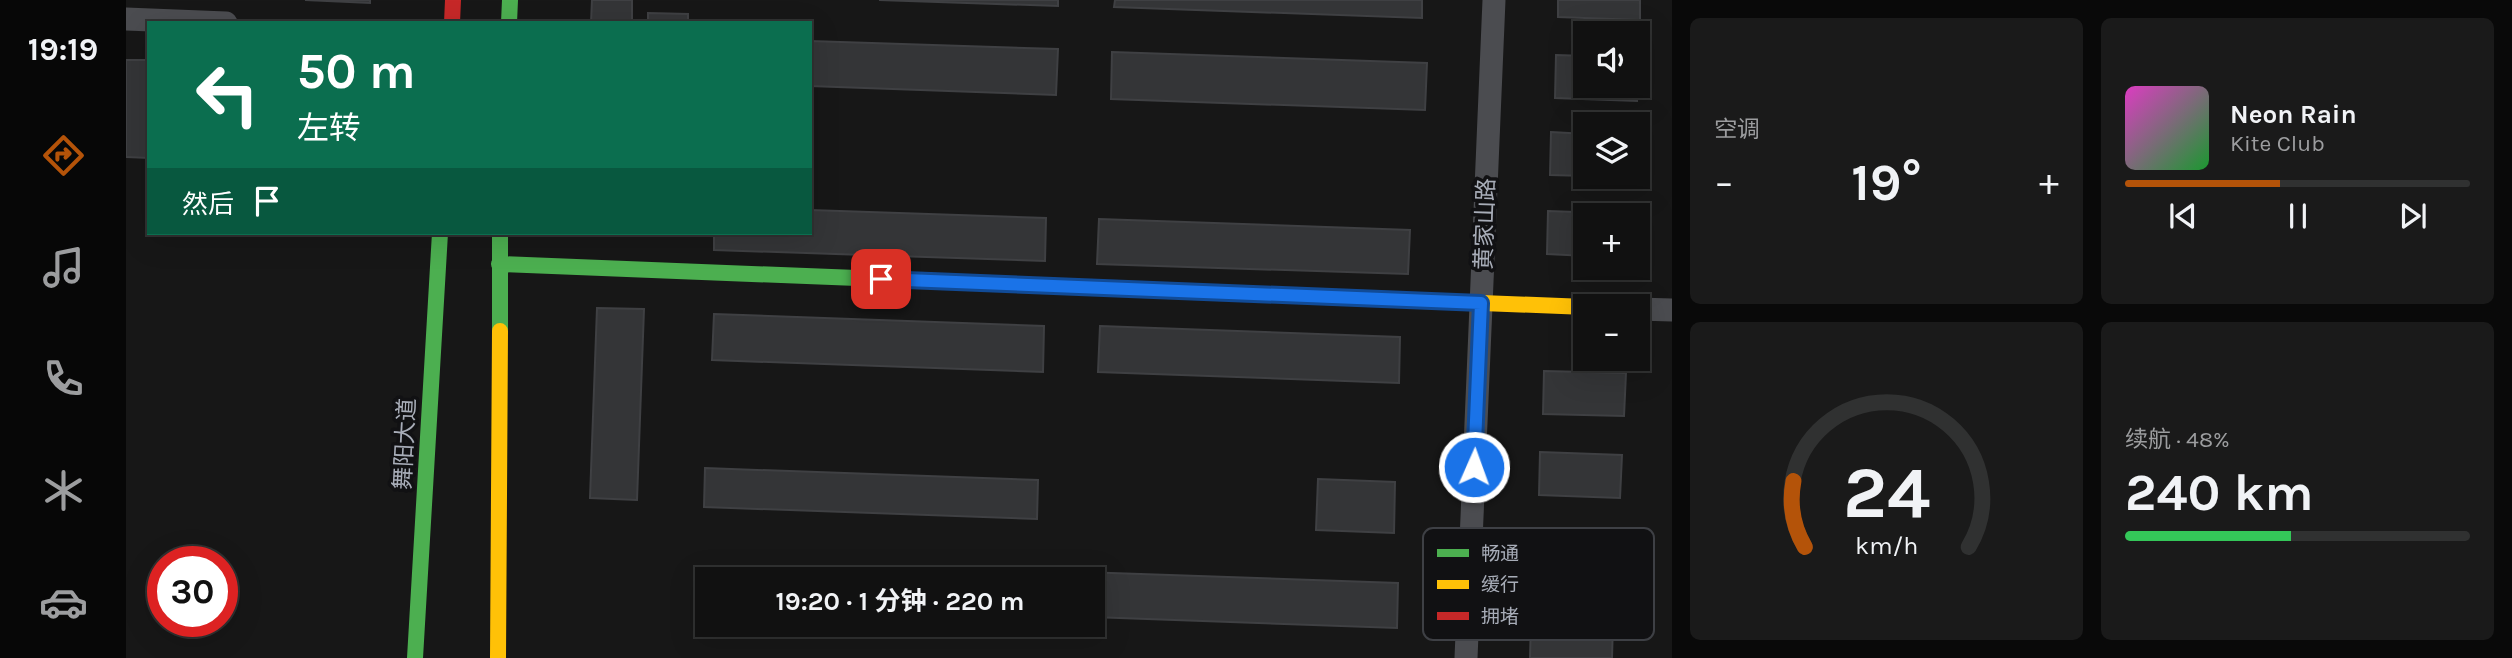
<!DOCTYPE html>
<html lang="zh">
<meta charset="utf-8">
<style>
body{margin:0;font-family:Karla,"Noto Sans SC",sans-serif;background:#1a1a1a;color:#f1f3f6;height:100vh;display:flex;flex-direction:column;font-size:26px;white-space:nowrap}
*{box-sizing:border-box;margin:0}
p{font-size:23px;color:#9c9d9f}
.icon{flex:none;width:38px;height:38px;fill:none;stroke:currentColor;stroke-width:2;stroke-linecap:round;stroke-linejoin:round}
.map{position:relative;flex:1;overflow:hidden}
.drawer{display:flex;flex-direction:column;gap:18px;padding:18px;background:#090909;width:840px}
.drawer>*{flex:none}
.hud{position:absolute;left:21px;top:21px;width:665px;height:214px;border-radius:0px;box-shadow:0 7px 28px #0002,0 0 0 2px #303131;background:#0b6e4f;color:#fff;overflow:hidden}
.fabs{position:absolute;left:1447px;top:21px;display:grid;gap:14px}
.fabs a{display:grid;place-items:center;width:77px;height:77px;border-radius:0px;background:#111;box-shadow:0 7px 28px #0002,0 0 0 2px #303131;font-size:35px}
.speed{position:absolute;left:21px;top:546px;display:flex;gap:14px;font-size:35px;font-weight:700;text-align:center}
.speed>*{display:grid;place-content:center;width:91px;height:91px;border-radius:50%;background:#111;box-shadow:0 7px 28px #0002,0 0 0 2px #303131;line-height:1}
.speed .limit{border:10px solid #d22;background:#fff;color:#111}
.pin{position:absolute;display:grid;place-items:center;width:60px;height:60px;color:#fff;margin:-30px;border-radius:14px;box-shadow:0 4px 10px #0006}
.me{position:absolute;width:77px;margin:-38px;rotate:2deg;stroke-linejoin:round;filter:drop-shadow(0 0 5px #0008)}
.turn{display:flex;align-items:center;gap:24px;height:147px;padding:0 35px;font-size:32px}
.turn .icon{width:91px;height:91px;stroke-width:2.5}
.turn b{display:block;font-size:49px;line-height:60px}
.then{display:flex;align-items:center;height:66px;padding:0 35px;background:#0003;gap:14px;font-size:26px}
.big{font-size:52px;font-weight:700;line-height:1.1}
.drawer .widget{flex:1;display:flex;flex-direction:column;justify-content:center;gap:10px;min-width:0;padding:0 24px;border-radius:10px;background:#1a1a1a}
.drawer .dial{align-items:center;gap:0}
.dial svg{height:182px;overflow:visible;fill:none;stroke:#303131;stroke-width:7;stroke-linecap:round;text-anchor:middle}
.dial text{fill:#f1f3f6;stroke:none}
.song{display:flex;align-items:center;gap:21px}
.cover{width:84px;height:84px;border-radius:10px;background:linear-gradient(135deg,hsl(310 70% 55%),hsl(130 70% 35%))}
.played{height:7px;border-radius:4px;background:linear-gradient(90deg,#b45309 45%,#303131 45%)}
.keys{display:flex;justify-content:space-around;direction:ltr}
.heat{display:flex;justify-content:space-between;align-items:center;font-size:38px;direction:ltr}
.charge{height:10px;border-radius:5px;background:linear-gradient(90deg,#34c759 48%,#303131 0)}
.drawer .tiles{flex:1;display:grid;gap:18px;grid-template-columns:repeat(2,1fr)}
.trip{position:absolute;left:569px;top:567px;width:410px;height:70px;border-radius:0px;background:#111;box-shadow:0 7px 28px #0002,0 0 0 2px #303131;font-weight:700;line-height:70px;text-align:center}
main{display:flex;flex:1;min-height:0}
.tab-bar{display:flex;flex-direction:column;width:126px;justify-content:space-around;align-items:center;background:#070707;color:#9c9d9f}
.tab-bar .icon{width:49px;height:49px}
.tab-bar .selected{color:#b45309}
.tab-bar b{font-size:32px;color:#f1f3f6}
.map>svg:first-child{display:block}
</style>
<main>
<nav class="tab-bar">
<b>19:19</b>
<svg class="icon selected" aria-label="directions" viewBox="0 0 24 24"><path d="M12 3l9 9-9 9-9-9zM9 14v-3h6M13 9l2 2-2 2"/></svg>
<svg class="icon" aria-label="music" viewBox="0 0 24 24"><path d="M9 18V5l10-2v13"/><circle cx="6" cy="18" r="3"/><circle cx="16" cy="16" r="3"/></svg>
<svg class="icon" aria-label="phone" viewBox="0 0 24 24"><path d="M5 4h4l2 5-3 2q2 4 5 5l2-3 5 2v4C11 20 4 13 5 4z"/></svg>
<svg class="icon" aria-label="climate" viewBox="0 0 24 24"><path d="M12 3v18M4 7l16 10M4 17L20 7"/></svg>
<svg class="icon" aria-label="car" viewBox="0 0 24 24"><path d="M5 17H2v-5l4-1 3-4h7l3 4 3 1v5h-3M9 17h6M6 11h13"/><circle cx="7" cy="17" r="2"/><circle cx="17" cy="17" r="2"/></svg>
</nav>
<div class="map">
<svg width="1546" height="658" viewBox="0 0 1546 658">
<rect width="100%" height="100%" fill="#171717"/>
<g fill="#343537" stroke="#3f4043" stroke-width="2">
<polygon points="179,0 244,0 244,3"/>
<polygon points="466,0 506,0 506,23 465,23"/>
<polygon points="753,0 932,0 932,6"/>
<polygon points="989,0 1296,0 1296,18 988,7"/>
<polygon points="1432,0 1514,0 1514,20 1432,17"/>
<polygon points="522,13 562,14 562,23 522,23"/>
<polygon points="684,41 932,49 930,95 684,86"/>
<polygon points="986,52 1301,63 1299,110 985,99"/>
<polygon points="1430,55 1460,56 1460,86 1511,86 1511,101 1429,98"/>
<polygon points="0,60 23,60 23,158 0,157"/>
<polygon points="1425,132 1460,134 1460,176 1424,175"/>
<polygon points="684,210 920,218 919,261 588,250 588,233 684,233"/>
<polygon points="1422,211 1504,214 1504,215 1460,215 1460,256 1421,254"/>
<polygon points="973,219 1284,230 1282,274 971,264"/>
<polygon points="458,233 498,233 498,236 458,235"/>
<polygon points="471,308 518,309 511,500 464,498"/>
<polygon points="588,314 918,326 917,372 586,360"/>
<polygon points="974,326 1274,337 1273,383 972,372"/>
<polygon points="1418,371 1500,373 1498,416 1417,414"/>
<polygon points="1414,452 1496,455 1494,498 1413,495"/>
<polygon points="579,468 912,480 911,519 578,507"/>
<polygon points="1192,479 1269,482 1268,533 1190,530"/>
<polygon points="668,567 908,575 908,579 667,579"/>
<polygon points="956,572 1272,583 1271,628 966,617 966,579 956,579"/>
<polygon points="1405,620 1487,623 1486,658 1404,658"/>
</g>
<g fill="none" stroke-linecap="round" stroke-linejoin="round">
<g stroke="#4b4c50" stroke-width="23">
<polyline points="0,19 100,23"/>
<polyline points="1512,309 1546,310"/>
<polyline points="1340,658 1368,0"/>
</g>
<g stroke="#4caf50" stroke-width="16">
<polyline points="383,23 384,0"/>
<polyline points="373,264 883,284"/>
<polyline points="374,331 374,233"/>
<polyline points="289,658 314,233"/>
</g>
<g stroke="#ffc107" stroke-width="16">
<polyline points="1154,295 1460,307"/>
<polyline points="372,658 374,331"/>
</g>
<g stroke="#c62828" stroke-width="16">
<polyline points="326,23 327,0"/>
<polyline points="883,284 1154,295"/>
</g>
</g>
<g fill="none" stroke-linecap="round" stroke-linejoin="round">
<g stroke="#114b97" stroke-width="18">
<polyline id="route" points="755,279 1355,303 1348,467"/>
</g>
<use href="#route" stroke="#1a73e8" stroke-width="12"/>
</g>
<g text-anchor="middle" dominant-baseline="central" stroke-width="7" stroke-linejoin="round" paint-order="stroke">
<g font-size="23" fill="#a8adb8" stroke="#111113">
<text transform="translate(1359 224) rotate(-88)">黄家山路</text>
<text transform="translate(279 444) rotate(-87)">舞阳大道</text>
</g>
</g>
<rect x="1297" y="528" width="231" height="112" rx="10" fill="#111113" stroke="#3e4045" stroke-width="2"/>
<rect x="1311" y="549" width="32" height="8" fill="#4caf50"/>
<rect x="1311" y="580" width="32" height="9" fill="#ffc107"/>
<rect x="1311" y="612" width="32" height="8" fill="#c62828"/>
<g font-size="19" fill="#a8adb8">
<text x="1355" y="560">畅通</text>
<text x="1355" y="591">缓行</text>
<text x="1355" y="623">拥堵</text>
</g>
</svg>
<div class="fabs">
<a><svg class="icon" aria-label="sound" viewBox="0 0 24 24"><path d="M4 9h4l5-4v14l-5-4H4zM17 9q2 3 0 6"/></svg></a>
<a><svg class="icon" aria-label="layers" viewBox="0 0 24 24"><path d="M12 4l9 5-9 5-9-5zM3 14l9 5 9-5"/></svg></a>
<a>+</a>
<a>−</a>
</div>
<div class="speed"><div class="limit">30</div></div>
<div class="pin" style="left:755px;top:279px;background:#d93025"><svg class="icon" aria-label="arrive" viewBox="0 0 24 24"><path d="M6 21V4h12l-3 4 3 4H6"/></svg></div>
<svg class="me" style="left:1348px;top:467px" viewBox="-20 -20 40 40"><circle r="17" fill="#1a73e8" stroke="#fff" stroke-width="3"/><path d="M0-11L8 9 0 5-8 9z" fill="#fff"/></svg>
<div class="trip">19:20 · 1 分钟 · 220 m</div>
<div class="hud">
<div class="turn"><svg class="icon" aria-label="left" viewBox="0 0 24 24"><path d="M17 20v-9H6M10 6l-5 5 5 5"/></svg><div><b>50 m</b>左转</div></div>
<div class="then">然后<svg class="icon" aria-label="arrive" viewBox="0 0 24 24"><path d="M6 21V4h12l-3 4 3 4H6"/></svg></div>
</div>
</div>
<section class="drawer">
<div class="tiles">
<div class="widget"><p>空调</p>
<div class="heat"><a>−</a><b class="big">19°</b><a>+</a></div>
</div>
<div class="widget">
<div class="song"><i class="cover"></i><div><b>Neon Rain</b><p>Kite Club</p></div></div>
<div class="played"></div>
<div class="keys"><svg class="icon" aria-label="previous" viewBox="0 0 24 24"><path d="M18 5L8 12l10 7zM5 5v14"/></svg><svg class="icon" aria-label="pause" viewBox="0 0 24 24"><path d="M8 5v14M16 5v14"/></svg><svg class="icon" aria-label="next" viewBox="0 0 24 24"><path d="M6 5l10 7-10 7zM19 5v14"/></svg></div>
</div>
<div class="widget dial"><svg viewBox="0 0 100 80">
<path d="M14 69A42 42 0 1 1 86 69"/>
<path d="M14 69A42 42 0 0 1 9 40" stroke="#b45309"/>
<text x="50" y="56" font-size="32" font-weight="700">24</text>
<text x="50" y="72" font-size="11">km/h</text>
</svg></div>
<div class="widget"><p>续航 · 48%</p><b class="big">240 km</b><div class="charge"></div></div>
</div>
</section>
</main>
